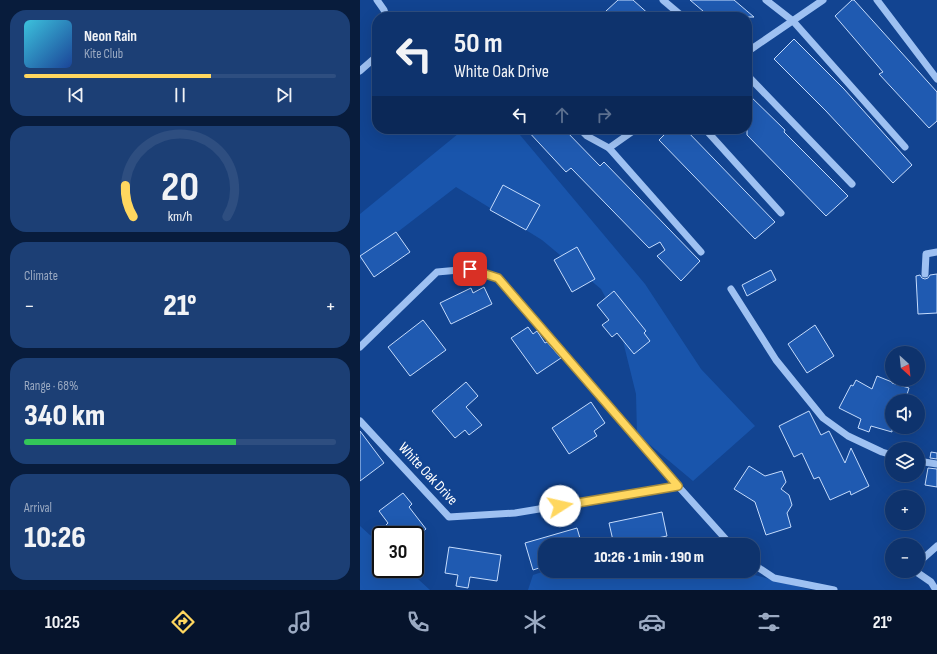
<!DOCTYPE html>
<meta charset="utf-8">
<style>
body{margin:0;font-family:"Sofia Sans Condensed",sans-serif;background:#1c3f75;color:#f1f3f6;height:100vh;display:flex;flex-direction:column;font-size:15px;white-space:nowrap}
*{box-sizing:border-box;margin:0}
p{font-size:13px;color:#9baac2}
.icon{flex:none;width:22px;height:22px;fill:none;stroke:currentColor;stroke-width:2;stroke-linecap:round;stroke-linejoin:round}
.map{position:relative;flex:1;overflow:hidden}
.drawer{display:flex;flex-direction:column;gap:10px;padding:10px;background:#081c3c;width:360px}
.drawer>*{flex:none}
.guide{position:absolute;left:12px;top:12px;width:380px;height:122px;border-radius:16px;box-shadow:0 4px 16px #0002,0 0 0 1px #2e4e80;background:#0e336d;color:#f1f3f6;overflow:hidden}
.needle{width:26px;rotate:153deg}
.buttons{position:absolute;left:525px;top:346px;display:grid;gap:8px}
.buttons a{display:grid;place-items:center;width:40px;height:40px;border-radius:50%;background:#0e336d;box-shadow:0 4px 16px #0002,0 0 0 1px #2e4e80;font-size:20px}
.speed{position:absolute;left:12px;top:526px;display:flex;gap:8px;font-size:20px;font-weight:700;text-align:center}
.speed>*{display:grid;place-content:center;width:52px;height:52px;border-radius:50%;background:#0e336d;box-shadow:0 4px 16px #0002,0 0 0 1px #2e4e80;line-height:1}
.speed .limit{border:2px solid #111;border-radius:6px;background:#fff;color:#111}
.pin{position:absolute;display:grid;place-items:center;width:34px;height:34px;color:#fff;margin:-17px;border-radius:8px;box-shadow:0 2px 6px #0006}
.me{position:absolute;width:44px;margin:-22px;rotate:80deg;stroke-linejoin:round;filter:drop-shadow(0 0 3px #0008)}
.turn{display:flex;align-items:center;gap:14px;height:84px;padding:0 16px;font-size:18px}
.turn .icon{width:52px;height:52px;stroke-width:2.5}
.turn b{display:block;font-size:28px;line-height:34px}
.lanes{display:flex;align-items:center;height:38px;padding:0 16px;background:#0003;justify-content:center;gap:20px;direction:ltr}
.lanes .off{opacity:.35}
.big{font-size:30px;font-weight:800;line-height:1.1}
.drawer .card{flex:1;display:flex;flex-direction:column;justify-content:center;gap:6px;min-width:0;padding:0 14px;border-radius:16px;background:#1c3f75}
.drawer .dial{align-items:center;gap:0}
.dial svg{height:104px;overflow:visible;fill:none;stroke:#2e4e80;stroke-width:7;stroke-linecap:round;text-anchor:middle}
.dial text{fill:#f1f3f6;stroke:none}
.song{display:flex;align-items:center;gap:12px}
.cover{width:48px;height:48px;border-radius:6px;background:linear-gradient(135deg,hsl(190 70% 55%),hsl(220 70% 35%))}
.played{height:4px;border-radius:2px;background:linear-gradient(90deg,#ffd75f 60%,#2e4e80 60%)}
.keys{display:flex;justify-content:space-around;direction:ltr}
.heat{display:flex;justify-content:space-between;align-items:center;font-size:22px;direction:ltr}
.charge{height:6px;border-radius:3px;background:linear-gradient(90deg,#34c759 68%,#2e4e80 0)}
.trip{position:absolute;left:178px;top:538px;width:222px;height:40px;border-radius:16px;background:#0e336d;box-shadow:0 4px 16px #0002,0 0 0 1px #2e4e80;font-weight:800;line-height:40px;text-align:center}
.tabs{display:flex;height:64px;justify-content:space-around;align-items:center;background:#06142c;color:#9baac2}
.tabs .icon{width:28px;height:28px}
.tabs .current{color:#ffd75f}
.tabs b{font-size:18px;color:#f1f3f6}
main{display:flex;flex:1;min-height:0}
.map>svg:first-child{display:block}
</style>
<main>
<section class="drawer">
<div class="card">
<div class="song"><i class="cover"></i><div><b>Neon Rain</b><p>Kite Club</p></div></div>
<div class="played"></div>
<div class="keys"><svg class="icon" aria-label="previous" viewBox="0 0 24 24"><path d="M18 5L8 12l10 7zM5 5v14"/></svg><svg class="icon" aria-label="pause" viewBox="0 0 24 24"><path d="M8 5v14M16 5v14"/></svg><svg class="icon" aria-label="next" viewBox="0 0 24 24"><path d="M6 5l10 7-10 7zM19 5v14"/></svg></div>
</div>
<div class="card dial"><svg viewBox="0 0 100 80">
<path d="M14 69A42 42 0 1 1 86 69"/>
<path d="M14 69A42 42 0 0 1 8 45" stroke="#ffd75f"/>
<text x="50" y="56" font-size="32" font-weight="700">20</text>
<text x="50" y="72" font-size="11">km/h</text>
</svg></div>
<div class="card"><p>Climate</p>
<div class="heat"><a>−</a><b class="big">21°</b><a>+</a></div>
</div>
<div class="card"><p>Range · 68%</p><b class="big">340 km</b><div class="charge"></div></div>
<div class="card"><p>Arrival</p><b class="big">10:26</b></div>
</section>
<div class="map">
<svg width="577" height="590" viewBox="0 0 577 590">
<rect width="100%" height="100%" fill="#124491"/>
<g fill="#1955ac">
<polygon points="104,129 155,129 285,284 341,369 395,426 333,481 277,434 276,394 258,321 241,289 182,240 96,187 0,261 0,214"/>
<polygon points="0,526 21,545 21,569 47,569 70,590 0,590"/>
<polygon points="185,571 380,571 451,590 168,590 173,575"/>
</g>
<g fill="#1f5ab1" stroke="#c5dcfd">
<polygon points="258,0 273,0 292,17 252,17 246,11"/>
<polygon points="330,0 374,0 394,17 350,17"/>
<polygon points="492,0 494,0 577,92 577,121 569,128 519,74 523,72 475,16"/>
<polygon points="434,39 484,89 552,165 533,183 466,111 414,59"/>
<polygon points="387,93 425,130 424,132 488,196 466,216 387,135"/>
<polygon points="166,129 204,129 240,166 244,162 340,261 321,281 297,256 305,250 300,242 289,248 211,168 206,172"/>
<polygon points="310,129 325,129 415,222 395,239 299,140"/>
<polygon points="143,185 180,205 166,230 130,210"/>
<polygon points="36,232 50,252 14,277 0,256"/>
<polygon points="217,247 235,279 212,292 194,260"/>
<polygon points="411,270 416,280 387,296 382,285"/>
<polygon points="577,274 577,313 558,314 556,276 560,275 562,278 565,279 568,278 570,275"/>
<polygon points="124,287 132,304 91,324 80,303 111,288 113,293"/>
<polygon points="254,291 286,331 284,333 290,341 274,354 257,333 252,337 242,325 249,320 237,305"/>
<polygon points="63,320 86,350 50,376 28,347"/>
<polygon points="455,325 474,356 447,373 428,344"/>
<polygon points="168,327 173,334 177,331 185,343 187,342 201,358 177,374 151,338"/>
<polygon points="517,376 532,382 532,383 549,388 545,401 532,401 532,432 511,426 509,432 498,428 501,419 479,408 491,385 493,386 496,380 512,389"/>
<polygon points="106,382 118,396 106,407 122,425 109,435 105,430 95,438 72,411"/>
<polygon points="231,402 245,423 234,431 237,436 209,454 192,428"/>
<polygon points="449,411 461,435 469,431 485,463 491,448 509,486 491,495 490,491 470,500 459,477 454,479 442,453 434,457 419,426"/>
<polygon points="0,431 24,463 0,481"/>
<polygon points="571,452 577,453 577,459 570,458"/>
<polygon points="389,466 405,476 422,471 426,482 421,489 429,495 432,505 427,513 431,527 406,535 395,502 374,489"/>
<polygon points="568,468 577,469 577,487 565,485"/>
<polygon points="43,493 52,504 49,507 66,529 59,535 28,535 23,528 28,523 19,511"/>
<polygon points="302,512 307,536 265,545 254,545 249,523"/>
<polygon points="217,528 222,545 185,545 185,566 173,570 165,543"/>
<polygon points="89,547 141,555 137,581 110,577 108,588 96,586 98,575 85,573"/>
</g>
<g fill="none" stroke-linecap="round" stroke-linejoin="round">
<g stroke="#9ec1f2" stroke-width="7">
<polyline points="17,0 24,10 26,17"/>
<polyline points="303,0 323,17"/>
<polyline points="406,0 433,21 545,147"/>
<polyline points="517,0 577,79"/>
<polyline points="387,52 463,0"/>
<polyline points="0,71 17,56"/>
<polyline points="387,75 492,184"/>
<polyline points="220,129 227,136 249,148 341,252"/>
<polyline points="345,129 421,213"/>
<polyline points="249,148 276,129"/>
<polyline points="565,274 566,254 577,252"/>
<polyline points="371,289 416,360 463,418 488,436 522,452 532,455"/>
<polyline points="0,347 77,272 110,269 138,278 318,486 155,513 89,517 0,421"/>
<polyline points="558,461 577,464"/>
<polyline points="318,486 371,545"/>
<polyline points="558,563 577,546"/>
<polyline points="393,564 414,578 474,590"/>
<polyline points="555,571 571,582 576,590"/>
</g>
</g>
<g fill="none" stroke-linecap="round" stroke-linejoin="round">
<g stroke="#a68c3e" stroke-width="10">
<polyline id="route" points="110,269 138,278 318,486 200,506"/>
</g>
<use href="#route" stroke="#ffd75f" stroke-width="7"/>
</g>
<g text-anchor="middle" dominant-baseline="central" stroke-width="4" stroke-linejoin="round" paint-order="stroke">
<g font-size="15" fill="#fff" stroke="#124491">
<text transform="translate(68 474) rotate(47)">White Oak Drive</text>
</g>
</g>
</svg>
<div class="buttons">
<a><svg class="needle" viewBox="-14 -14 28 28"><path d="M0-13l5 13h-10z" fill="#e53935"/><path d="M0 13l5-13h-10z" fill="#9baac2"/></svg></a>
<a><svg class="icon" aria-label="sound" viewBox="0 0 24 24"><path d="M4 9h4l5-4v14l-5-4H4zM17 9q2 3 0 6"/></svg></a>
<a><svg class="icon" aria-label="layers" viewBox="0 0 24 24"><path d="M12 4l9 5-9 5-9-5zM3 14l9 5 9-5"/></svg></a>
<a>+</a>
<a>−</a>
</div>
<div class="speed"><div class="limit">30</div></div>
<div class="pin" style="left:110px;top:269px;background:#d93025"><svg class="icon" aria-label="arrive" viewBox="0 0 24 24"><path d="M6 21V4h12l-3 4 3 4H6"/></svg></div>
<svg class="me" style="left:200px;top:506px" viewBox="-20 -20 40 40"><circle r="19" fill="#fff"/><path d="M0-13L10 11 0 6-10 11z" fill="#ffd75f"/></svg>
<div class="trip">10:26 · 1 min · 190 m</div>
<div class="guide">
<div class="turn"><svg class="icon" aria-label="left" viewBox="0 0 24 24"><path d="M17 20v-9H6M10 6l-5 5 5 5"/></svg><div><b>50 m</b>White Oak Drive</div></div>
<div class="lanes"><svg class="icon" aria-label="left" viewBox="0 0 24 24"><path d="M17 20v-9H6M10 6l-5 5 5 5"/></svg><svg class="icon off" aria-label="ahead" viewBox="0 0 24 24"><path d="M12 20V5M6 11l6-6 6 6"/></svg><svg class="icon off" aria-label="right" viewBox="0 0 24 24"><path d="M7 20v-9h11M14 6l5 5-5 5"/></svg></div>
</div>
</div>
</main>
<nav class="tabs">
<b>10:25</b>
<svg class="icon current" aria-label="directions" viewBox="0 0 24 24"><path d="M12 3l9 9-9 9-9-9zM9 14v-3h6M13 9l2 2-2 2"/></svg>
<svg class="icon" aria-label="music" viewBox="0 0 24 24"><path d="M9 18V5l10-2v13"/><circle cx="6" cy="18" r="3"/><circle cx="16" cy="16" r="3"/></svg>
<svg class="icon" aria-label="phone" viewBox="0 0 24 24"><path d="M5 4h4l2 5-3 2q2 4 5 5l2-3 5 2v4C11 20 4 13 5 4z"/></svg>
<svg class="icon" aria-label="climate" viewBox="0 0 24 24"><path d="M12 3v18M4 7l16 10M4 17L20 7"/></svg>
<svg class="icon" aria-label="car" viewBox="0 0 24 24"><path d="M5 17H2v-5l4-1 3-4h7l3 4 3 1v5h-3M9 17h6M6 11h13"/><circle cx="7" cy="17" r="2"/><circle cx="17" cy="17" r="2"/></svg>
<svg class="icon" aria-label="filters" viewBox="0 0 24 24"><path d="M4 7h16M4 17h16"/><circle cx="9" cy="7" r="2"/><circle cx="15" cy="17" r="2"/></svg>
<b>21°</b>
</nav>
